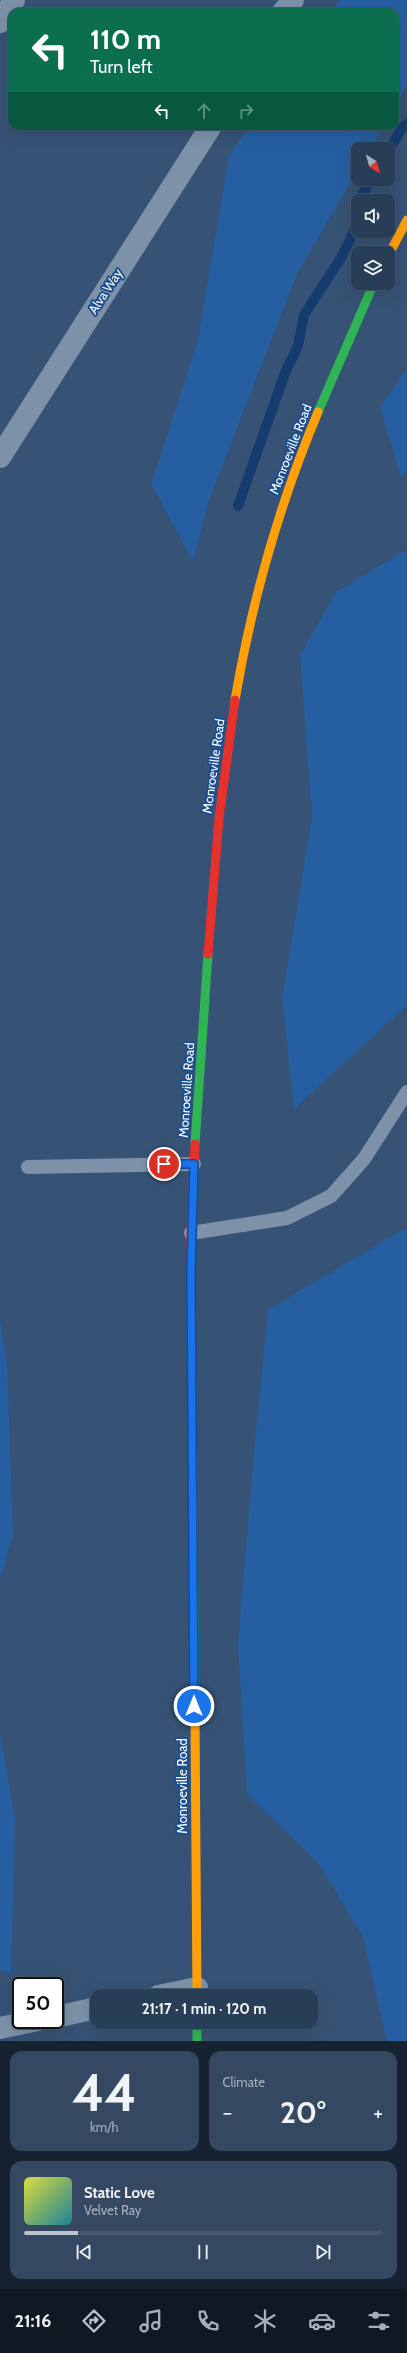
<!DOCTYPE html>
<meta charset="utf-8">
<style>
body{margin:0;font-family:Cabin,sans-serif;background:#344961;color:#f1f3f6;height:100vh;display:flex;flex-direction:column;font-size:15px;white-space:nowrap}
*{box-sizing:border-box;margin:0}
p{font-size:13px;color:#a5aeba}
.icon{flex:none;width:22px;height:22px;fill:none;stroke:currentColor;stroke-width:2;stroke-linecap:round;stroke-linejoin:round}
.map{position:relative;height:2041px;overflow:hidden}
.details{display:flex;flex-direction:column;gap:10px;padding:10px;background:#162230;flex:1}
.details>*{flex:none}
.banner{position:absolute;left:8px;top:8px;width:391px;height:122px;border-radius:12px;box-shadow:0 4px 16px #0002,0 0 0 1px #44576d;background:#0b6e4f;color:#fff;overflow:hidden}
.needle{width:26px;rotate:143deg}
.tools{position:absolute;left:351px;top:142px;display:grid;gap:8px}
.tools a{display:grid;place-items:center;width:44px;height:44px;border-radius:8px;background:#283e57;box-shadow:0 4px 16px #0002,0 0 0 1px #44576d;font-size:20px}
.speed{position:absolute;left:12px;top:1977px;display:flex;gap:8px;font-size:20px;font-weight:700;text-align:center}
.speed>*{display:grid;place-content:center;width:52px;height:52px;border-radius:50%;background:#283e57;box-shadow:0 4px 16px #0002,0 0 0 1px #44576d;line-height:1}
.speed .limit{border:2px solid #111;border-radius:6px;background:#fff;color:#111}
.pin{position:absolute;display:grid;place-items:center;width:34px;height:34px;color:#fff;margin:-17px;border:2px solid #fff;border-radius:50%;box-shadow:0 1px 4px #0007}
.me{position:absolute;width:44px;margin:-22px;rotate:0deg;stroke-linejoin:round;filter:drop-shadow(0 0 3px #0008)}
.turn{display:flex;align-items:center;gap:14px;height:84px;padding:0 16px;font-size:18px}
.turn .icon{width:52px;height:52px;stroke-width:2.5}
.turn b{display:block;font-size:28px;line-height:34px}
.lanes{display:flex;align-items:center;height:38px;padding:0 16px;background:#0003;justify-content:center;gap:20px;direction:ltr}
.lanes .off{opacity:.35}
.big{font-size:30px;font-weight:700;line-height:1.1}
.details .tile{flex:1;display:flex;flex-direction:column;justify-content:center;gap:6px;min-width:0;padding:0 14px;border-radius:12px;background:#344961}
.details .dial{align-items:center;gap:0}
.dial b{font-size:52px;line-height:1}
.song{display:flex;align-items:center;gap:12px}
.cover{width:48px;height:48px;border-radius:6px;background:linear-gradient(135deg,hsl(60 70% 55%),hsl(190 70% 35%))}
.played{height:4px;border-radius:2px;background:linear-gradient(90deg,#b9c2ce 15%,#44576d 15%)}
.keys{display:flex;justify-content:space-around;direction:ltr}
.heat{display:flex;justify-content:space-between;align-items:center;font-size:22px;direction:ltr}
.details .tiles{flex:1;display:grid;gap:10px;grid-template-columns:1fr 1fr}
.tile:last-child{grid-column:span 2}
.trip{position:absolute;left:90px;top:1989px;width:228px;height:40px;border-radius:12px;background:#283e57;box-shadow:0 4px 16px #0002,0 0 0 1px #44576d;font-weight:700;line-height:40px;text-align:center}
.menu{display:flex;height:64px;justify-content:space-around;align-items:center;background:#101923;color:#a5aeba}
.menu .icon{width:28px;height:28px}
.menu .active{color:#b9c2ce}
.menu b{font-size:18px;color:#f1f3f6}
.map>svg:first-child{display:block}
</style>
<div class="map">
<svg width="407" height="2041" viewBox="0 0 407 2041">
<rect width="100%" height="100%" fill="#365274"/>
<g fill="#265fa1">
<polygon points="340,0 407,0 407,85 395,106 395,12 331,12"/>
<polygon points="250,126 383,126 370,149 358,149 358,169 297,274 209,500 193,561 151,484 197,344 229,155"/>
<polygon points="407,368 407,472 401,476 380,408"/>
<polygon points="407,549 407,1005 294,1109 282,999 312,816 300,655 336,592"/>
<polygon points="407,1227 407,2041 387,2041 363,1937 319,1864 247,1794 238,1644 253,1462 268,1310"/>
<polygon points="0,1319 7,1362 13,1534 0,1580"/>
<polygon points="0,1733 15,1820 11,1974 0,1970"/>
</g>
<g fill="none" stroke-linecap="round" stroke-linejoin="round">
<g stroke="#153c6e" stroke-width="10">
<polyline points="388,152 402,128 407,124"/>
<polyline points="359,201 371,179"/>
<polyline points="238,506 285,373 298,346 304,315 342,256 354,231 358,204"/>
</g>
<g stroke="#7d92a8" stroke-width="14">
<polyline points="28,1167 194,1164"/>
<polyline points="191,1233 287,1218 331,1196 364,1159 407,1092"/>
</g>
<g stroke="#7d92a8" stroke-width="22">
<polyline points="283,12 293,0"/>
<polyline points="0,22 14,0"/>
<polyline points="0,457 211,126"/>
<polyline points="158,1996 197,1988"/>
<polyline points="55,2017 97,2008"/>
<polyline points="0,2028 38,2020"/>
</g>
<g stroke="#30b455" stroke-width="9">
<polyline points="318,412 374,283"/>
<polyline points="195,1144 208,954"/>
<polyline points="192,1382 195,1719"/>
<polyline points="197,2022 197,2041"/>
</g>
<g stroke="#ff9f0a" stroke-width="9">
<polyline points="388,256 407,220"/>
<path d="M235 700C252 600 279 505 318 412"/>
<polyline points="195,1719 197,1996"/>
</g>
<g stroke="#e5322d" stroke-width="9">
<polyline points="208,954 219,818 235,700"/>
<polyline points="192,1382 191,1233 195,1144"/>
</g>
</g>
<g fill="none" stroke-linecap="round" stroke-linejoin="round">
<g stroke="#114b97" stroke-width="10">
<polyline id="route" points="164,1164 194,1164 191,1273 194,1706"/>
</g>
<use href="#route" stroke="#1a73e8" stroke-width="7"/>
</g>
<g text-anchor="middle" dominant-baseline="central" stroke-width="4" stroke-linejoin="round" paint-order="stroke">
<g font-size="13" fill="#fff" stroke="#1b4f8f">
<text transform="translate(105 291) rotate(-57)">Alva Way</text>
<text transform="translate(290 449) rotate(-69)">Monroeville Road</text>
<text transform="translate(213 766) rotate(-82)">Monroeville Road</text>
<text transform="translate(186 1090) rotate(-86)">Monroeville Road</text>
<text transform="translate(182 1786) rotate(-90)">Monroeville Road</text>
</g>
</g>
</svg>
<div class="tools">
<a><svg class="needle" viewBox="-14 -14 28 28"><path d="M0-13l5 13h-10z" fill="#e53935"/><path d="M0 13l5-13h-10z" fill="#a5aeba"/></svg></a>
<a><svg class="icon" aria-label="sound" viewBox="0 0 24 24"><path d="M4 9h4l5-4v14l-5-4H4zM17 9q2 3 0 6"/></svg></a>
<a><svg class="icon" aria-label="layers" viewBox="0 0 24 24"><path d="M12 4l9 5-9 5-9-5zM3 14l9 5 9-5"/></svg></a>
</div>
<div class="speed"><div class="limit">50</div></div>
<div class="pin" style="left:164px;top:1164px;background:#d93025"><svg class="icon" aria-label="arrive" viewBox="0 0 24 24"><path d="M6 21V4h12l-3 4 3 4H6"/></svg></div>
<svg class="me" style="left:194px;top:1706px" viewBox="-20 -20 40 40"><circle r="17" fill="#1a73e8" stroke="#fff" stroke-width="3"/><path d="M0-11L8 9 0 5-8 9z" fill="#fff"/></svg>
<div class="trip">21:17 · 1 min · 120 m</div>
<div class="banner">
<div class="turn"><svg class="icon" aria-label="left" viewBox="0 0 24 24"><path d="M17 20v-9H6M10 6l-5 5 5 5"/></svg><div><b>110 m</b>Turn left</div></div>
<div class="lanes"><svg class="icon" aria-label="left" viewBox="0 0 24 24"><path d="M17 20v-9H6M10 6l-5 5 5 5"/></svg><svg class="icon off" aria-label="ahead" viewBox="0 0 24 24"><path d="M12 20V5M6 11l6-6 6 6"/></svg><svg class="icon off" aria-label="right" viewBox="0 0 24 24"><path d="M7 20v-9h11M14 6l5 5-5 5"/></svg></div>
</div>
</div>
<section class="details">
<div class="tiles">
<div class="tile dial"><b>44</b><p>km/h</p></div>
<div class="tile"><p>Climate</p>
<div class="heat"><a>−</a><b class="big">20°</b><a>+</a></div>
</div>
<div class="tile">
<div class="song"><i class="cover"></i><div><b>Static Love</b><p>Velvet Ray</p></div></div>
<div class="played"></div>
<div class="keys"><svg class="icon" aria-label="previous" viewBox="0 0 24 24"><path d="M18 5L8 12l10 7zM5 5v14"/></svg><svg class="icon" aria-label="pause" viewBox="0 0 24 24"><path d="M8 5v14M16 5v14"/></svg><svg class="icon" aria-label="next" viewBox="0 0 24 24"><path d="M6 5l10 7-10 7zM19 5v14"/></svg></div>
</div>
</div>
</section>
<nav class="menu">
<b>21:16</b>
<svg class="icon active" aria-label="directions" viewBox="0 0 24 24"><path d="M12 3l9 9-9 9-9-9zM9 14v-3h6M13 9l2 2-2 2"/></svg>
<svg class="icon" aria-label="music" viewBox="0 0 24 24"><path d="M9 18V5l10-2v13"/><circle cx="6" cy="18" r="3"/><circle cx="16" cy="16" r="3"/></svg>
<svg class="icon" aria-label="phone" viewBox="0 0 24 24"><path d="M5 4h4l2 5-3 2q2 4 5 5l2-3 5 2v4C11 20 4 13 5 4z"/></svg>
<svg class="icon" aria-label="climate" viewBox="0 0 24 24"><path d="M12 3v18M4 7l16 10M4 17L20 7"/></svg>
<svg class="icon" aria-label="car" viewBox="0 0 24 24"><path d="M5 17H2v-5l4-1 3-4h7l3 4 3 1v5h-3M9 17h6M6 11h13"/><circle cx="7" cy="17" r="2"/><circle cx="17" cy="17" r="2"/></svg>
<svg class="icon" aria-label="filters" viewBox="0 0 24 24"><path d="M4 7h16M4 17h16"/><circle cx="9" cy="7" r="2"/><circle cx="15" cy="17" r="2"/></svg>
</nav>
